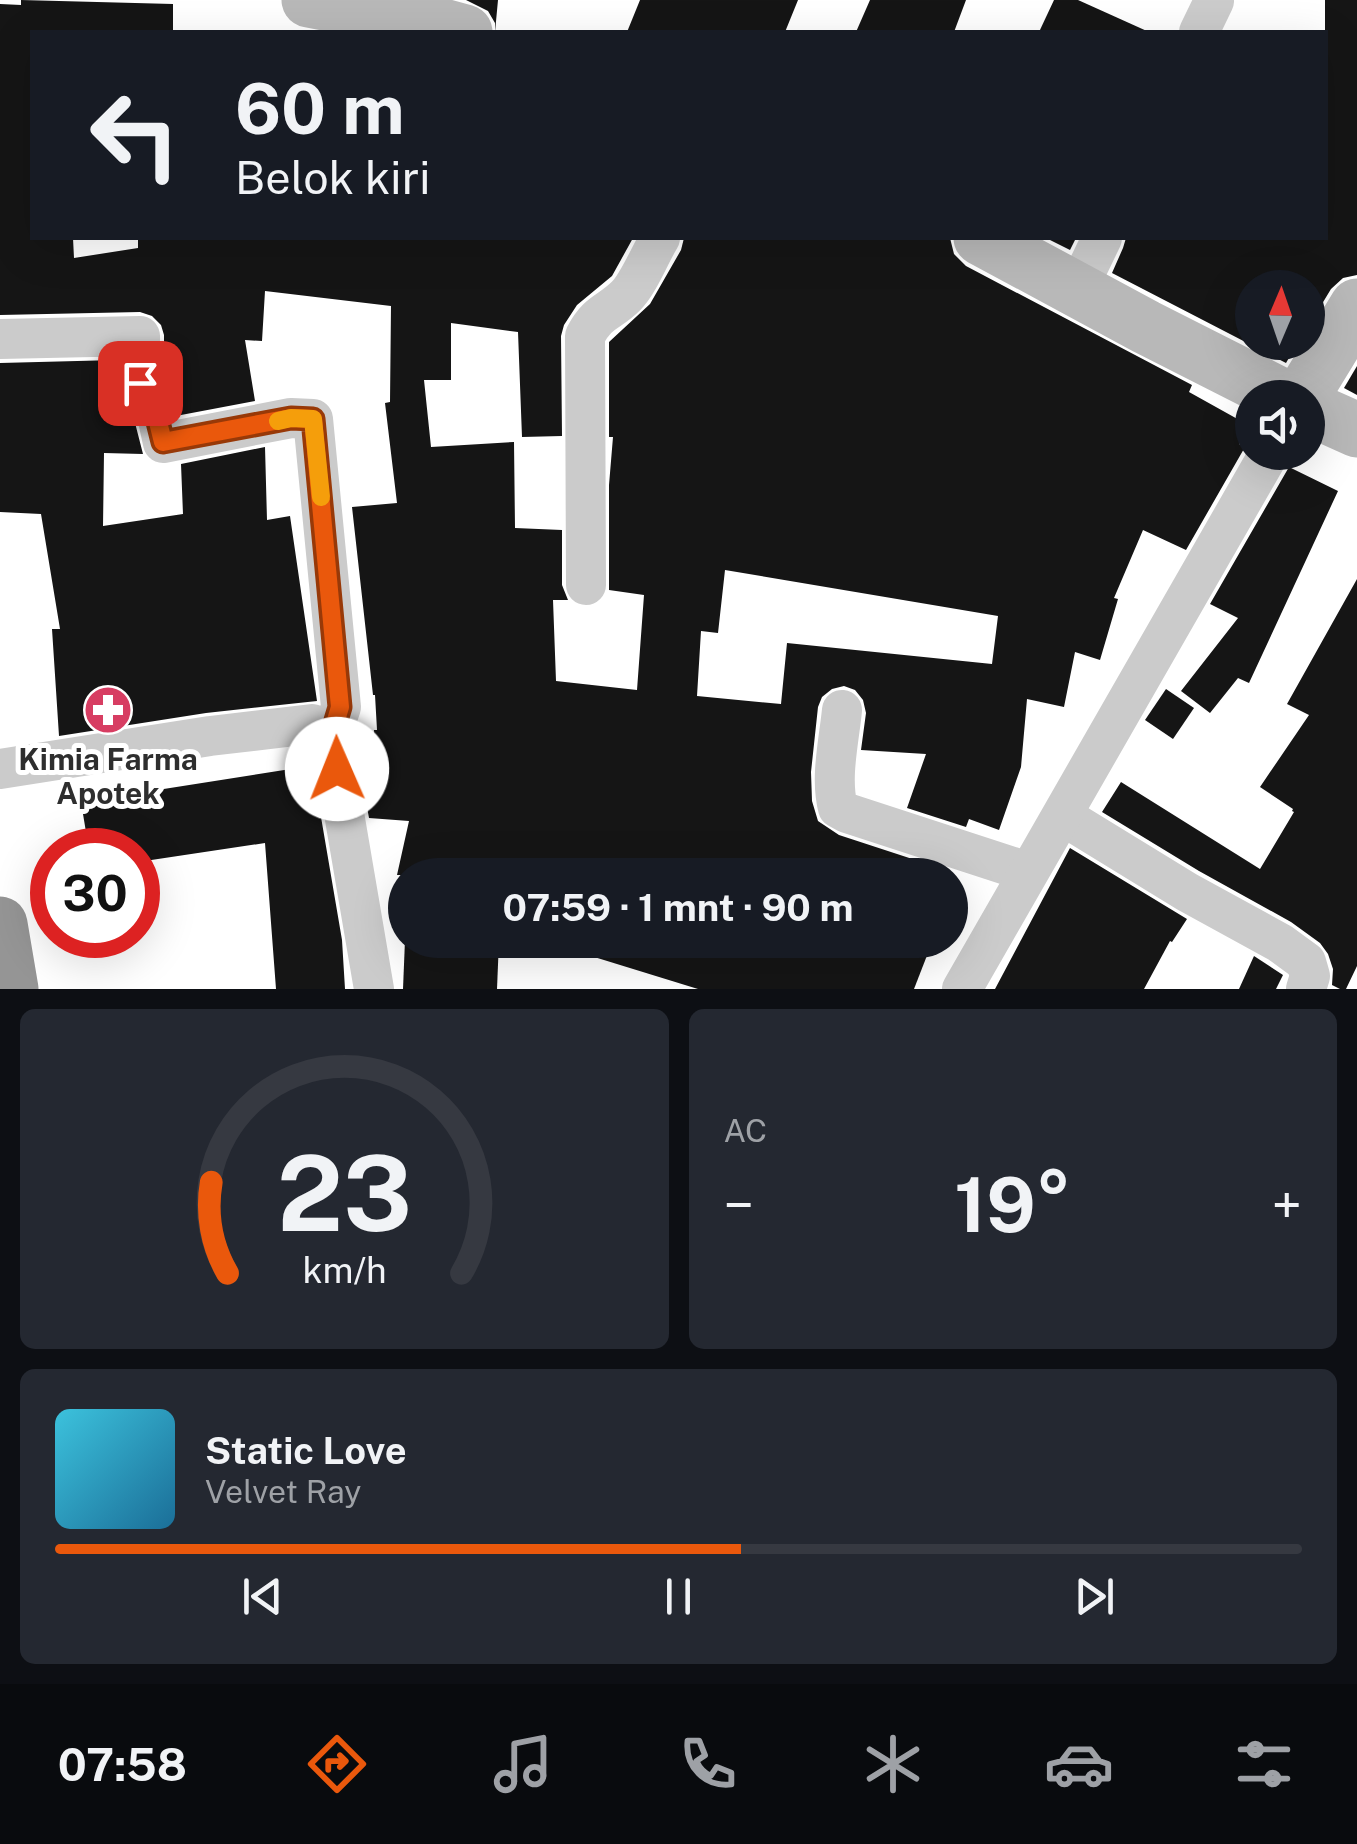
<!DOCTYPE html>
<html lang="id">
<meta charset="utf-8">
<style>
body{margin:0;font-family:"Public Sans",sans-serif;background:#242831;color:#f1f3f6;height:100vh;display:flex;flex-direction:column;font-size:38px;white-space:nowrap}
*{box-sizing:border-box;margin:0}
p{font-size:32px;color:#9ea1a6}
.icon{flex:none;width:55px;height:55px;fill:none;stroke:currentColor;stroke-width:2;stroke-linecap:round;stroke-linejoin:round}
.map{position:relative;height:989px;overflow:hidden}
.details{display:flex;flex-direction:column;gap:20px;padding:20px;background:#0d0f14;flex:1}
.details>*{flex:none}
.hud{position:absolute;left:30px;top:30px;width:1298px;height:210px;border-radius:0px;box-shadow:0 10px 40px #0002;background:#171b24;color:#f1f3f6;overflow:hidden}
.needle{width:65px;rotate:2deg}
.controls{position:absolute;left:1235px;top:270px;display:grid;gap:20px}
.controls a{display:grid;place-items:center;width:90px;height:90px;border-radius:50%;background:#171b24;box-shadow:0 10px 40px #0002;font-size:50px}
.speed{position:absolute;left:30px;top:828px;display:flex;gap:20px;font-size:50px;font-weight:700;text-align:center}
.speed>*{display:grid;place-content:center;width:130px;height:130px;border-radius:50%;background:#171b24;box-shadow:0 10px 40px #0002;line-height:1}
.speed .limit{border:15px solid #d22;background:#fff;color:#111}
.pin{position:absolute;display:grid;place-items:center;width:85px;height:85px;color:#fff;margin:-42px;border-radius:20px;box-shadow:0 5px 15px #0006}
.me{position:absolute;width:110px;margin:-55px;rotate:359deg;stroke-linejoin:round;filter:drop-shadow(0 0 8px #0008)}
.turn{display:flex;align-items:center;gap:35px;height:210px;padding:0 40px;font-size:45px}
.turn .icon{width:130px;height:130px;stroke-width:2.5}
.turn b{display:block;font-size:70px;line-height:85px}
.big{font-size:75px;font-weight:700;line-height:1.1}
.details .tile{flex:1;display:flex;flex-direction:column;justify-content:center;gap:15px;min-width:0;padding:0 35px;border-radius:15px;background:#242831}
.details .dial{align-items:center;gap:0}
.dial svg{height:260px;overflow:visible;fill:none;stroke:#363941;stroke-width:7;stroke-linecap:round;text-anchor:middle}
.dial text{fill:#f1f3f6;stroke:none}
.song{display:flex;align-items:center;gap:30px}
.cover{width:120px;height:120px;border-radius:15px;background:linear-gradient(135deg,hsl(190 70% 55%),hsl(200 70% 35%))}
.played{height:10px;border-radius:5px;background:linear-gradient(90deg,#ea580c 55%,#363941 55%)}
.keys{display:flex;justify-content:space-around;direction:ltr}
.heat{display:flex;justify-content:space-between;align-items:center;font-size:55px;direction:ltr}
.details .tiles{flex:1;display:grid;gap:20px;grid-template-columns:1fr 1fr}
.tile:last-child{grid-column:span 2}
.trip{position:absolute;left:388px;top:858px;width:580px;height:100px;border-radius:50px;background:#171b24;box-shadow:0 10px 40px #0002;font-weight:700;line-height:100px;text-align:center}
.tab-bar{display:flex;height:160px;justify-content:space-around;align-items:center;background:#090b0e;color:#9ea1a6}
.tab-bar .icon{width:70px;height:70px}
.tab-bar .on{color:#ea580c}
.tab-bar b{font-size:45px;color:#f1f3f6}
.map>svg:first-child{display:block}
</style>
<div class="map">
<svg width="1357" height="989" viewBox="0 0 1357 989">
<rect width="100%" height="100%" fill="#fff"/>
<g fill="#151515" fill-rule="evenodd">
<path d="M21 0 173 4V32H32V238H73L74 258 138 248V238H633L612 276 577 305 564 325 561 336 562 436 522 437 518 332 451 323V380H424L431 447 514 442 515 528 562 530V585L568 600H553L556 681 637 690 644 595 609 590V485L613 437H609V342L650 304 681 250 684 238H950L954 254 966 266 1192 385 1189 392 1250 426 1239 444 1245 447 1186 550 1143 530 1114 598 1118 599 1100 660 1075 652 1064 707 1027 699 1021 767 999 830 969 819 966 827 907 808 926 754 861 750 866 713 863 700 855 690 844 686 832 689 822 697 818 707 811 772 812 801 818 821 839 835 949 871 948 875H397L409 821 369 818 361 773 371 772 374 730H377L375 695H373L352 507 397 503 385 403 390 402 391 306 265 291 262 341 245 340 255 401 181 415 175 394 164 376V335L161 325 152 316 140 312 0 315V4L21 5ZM725 570 998 616 992 664 787 643 781 704 697 696 701 631 718 633Z"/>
<polygon points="466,0 498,0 495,32 495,23 488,11"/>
<polygon points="640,0 798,0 785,32 627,32"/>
<polygon points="870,0 966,0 954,32 856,32"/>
<polygon points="1054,0 1078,0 1149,32 1039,32"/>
<polygon points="1325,0 1357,0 1357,275 1343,278 1331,289 1308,327 1308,288 1252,288 1252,342 1298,342 1286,363 1112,273 1123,248 1126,238 1325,238"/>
<polygon points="1046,238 1076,238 1070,250"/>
<polygon points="116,360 116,384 120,396 133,415 143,454 104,453 103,526 183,514 181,464 265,447 267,520 290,516 317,701 206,713 59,736 52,629 60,629 41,514 0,512 0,363"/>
<polygon points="1357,366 1357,395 1344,388"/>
<polygon points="1289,467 1338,491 1249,683 1238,678 1210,713 1181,691 1238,618 1210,604"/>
<polygon points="1357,579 1357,966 1346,989 1340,989 1332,985 1333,969 1328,954 1320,943 1291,922 1199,871 1102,812 1121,782 1260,869 1294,812 1292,811 1293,809 1260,787 1309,715 1287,704"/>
<polygon points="1166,689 1194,708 1173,739 1145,720"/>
<polygon points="297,768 297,777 314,776 342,940 345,989 276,989 265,843 138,862 138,850 89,850 81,802"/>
<polygon points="1070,848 1187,919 1172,942 1170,941 1144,989 995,989"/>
<polygon points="405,940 499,940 497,989 403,989"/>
<polygon points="566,940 933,940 914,989 698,989 565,948"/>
<polygon points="1254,956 1283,975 1276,989 1239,989"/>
</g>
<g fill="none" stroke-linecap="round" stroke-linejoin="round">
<g stroke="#cbcbcb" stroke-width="40">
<polyline points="1199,32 1214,1"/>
<polyline points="1078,288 1102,238"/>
<polyline points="0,339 140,336 140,383 155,406 163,443 291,418 313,419 341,707 331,737"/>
<path d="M586 585 585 336C598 311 609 313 626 296 639 283 650 254 660 238"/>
<path d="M842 710C839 741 830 778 838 808L847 813 1028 872"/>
<polyline points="0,769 210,736 312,724 323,727 331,737 374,989"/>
<polyline points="1063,816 1187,892 1280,943 1306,962 1310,976 1306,989"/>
<polyline points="962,989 1270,452"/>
</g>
<g stroke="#b8b8b8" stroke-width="55">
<polyline points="309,0 443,26 465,32"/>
<polyline points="981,238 1146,327 1286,398"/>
<polyline points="1301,398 1357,306"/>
<polyline points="1308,408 1357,430"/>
</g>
<polyline stroke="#959595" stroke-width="55" points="0,924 11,989"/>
</g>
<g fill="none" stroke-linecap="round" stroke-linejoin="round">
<g stroke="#983908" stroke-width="25">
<polyline id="route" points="140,383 154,406 163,442 291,418 313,419 340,707 331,737 337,769"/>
</g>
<use href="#route" stroke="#ea580c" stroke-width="18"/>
<polyline stroke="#f59e0b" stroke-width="18" points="278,421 291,418 313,419 321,497"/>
</g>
<defs>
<g id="pharmacy-disc" transform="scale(2.5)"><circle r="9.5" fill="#d73d62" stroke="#fff"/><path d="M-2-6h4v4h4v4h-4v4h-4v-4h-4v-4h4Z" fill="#fff"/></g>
</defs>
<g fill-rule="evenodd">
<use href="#pharmacy-disc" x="108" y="710"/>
</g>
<g text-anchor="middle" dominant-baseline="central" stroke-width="10" stroke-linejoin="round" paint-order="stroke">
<g font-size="30" font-weight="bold" fill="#2e2e2e" stroke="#fff">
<text x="108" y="759">Kimia Farma<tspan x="108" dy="34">Apotek</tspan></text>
</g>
</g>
</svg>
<div class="controls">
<a><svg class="needle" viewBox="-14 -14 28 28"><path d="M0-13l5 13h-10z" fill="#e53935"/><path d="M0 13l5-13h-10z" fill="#9ea1a6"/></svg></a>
<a><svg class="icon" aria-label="sound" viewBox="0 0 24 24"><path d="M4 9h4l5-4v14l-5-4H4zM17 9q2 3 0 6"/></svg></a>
</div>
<div class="speed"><div class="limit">30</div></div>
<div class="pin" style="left:140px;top:383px;background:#d93025"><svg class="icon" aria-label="arrive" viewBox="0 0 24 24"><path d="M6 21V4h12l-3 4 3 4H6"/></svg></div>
<svg class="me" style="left:337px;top:769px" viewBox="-20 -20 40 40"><circle r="19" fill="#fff"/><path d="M0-13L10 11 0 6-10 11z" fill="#ea580c"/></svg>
<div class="trip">07:59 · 1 mnt · 90 m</div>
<div class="hud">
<div class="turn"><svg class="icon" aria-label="left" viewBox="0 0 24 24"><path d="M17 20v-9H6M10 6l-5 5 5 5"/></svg><div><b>60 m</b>Belok kiri</div></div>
</div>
</div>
<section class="details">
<div class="tiles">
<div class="tile dial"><svg viewBox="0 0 100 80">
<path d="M14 69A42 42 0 1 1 86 69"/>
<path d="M14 69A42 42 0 0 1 9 41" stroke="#ea580c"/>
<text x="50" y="56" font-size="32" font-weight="700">23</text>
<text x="50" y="72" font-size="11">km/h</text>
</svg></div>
<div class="tile"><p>AC</p>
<div class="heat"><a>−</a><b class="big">19°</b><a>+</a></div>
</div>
<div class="tile">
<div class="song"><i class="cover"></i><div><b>Static Love</b><p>Velvet Ray</p></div></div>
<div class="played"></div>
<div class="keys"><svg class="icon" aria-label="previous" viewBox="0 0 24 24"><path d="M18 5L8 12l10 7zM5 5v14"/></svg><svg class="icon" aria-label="pause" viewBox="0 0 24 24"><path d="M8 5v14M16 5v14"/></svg><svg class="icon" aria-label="next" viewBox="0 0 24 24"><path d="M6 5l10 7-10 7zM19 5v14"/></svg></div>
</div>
</div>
</section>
<nav class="tab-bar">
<b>07:58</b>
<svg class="icon on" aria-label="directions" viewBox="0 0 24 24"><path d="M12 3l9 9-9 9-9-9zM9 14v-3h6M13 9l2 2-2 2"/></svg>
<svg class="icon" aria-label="music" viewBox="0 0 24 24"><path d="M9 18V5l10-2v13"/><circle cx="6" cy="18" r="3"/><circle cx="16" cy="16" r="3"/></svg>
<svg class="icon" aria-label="phone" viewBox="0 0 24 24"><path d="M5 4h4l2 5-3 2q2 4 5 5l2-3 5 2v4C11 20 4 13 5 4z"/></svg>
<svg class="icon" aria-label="climate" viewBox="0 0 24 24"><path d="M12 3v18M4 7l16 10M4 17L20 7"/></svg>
<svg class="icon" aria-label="car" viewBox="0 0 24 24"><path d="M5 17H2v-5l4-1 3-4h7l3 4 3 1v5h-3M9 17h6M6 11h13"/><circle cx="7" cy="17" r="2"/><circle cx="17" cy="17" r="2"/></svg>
<svg class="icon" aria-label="filters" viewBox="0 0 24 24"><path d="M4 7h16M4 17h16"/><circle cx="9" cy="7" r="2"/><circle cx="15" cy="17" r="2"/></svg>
</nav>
